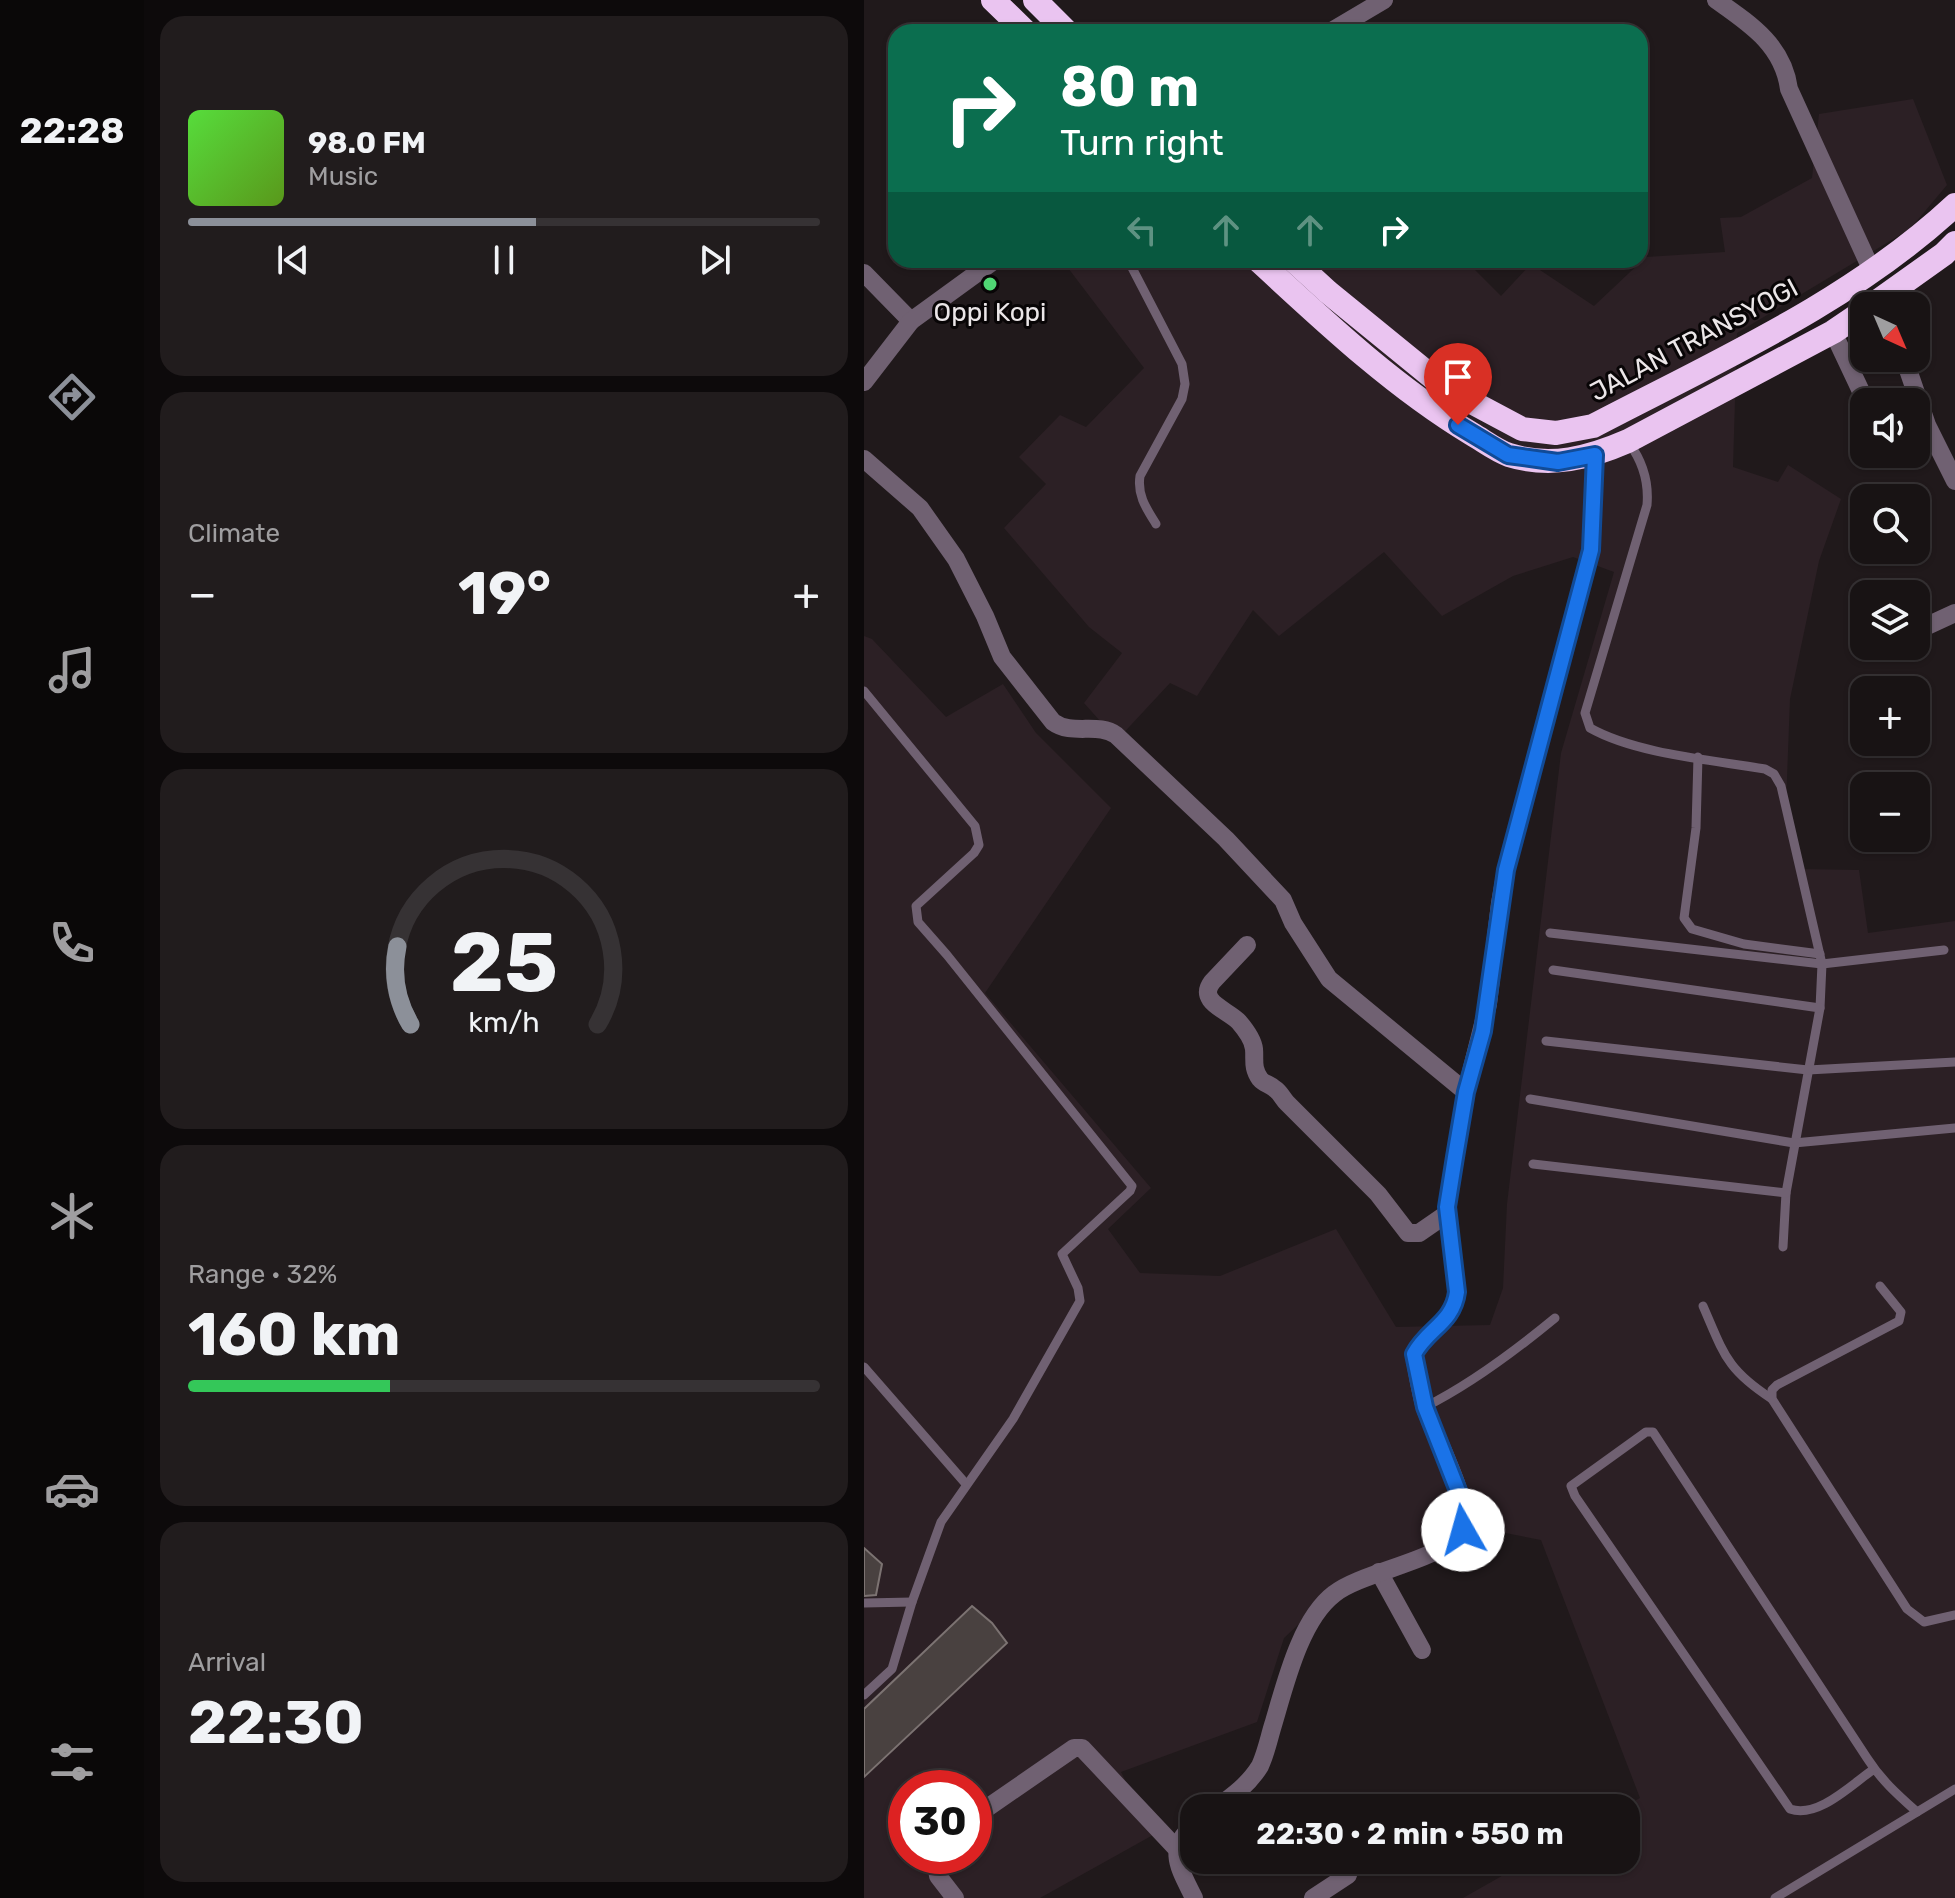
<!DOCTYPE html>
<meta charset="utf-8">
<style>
body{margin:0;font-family:Rubik,sans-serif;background:#211c1d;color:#f1f3f6;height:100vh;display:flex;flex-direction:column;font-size:30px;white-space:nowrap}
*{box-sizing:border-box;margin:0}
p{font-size:26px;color:#9f9ea0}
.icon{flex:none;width:44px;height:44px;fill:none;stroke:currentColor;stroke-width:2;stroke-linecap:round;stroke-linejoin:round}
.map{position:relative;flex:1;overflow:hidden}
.details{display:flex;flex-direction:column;gap:16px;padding:16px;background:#0d0a0b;width:720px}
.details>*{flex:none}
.banner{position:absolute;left:24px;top:24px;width:760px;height:244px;border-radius:24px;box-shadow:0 2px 6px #0004,0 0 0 2px #363234;background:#0b6e4f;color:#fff;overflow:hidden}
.needle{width:52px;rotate:136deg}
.tools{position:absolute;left:986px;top:292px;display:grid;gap:16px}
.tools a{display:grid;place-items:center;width:80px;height:80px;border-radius:16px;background:#181314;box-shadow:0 2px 6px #0004,0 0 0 2px #363234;font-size:40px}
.speed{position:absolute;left:24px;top:1770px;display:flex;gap:16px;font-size:40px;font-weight:700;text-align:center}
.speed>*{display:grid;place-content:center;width:104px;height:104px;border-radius:50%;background:#181314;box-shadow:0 2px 6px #0004,0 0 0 2px #363234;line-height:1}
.speed .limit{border:12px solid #d22;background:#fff;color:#111}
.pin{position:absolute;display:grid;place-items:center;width:68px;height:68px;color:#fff;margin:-82px -34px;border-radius:50% 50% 50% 0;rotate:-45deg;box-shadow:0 0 8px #0007}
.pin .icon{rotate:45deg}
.me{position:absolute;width:88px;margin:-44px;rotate:353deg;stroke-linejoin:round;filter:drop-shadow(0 0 6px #0008)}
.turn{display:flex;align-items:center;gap:28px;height:168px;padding:0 40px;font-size:36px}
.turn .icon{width:104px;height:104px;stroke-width:2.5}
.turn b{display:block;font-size:56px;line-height:68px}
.lanes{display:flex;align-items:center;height:76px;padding:0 40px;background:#0003;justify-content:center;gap:40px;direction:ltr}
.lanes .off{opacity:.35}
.big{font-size:60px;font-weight:700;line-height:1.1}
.details .widget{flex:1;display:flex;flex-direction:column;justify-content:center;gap:12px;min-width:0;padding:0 28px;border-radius:24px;background:#211c1d}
.details .dial{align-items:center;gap:0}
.dial svg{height:208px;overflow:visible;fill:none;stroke:#363234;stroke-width:7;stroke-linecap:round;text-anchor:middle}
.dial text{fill:#f1f3f6;stroke:none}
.song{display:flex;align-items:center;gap:24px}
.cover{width:96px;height:96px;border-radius:12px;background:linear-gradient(135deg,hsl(110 70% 55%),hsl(90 70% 35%))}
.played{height:8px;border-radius:4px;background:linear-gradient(90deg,#8c9099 55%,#363234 55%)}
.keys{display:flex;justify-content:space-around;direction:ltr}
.heat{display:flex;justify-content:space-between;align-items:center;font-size:44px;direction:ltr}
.charge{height:12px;border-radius:6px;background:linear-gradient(90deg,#34c759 32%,#363234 0)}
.trip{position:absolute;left:316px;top:1794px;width:460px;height:80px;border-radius:24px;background:#181314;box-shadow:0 2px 6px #0004,0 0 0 2px #363234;font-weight:700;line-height:80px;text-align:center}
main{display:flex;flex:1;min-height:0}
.dock{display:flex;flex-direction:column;width:144px;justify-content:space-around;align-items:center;background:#0a0808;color:#9f9ea0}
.dock .icon{width:56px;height:56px}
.dock .active{color:#8c9099}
.dock b{font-size:36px;color:#f1f3f6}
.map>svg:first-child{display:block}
</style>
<main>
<nav class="dock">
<b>22:28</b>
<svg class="icon active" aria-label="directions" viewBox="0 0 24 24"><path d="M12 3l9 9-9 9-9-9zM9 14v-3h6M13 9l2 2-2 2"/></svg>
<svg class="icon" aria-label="music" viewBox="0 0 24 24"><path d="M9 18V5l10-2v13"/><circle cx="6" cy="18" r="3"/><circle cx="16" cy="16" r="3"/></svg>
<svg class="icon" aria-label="phone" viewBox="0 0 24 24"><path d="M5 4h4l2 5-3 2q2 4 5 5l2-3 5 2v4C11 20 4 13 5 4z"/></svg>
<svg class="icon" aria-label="climate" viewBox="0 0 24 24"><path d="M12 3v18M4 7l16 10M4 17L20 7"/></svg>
<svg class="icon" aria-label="car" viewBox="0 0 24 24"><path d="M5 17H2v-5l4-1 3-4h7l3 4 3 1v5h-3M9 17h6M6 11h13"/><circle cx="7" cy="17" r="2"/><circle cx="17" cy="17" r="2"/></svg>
<svg class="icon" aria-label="filters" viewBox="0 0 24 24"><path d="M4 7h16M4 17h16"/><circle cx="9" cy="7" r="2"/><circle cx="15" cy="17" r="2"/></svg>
</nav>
<section class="details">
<div class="widget">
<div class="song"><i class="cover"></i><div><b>98.0 FM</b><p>Music</p></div></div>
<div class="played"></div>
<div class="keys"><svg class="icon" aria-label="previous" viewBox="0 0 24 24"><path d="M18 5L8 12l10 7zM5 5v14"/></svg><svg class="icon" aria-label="pause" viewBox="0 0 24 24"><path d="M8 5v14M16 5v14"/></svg><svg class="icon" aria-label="next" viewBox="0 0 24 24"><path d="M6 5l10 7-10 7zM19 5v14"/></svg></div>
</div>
<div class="widget"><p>Climate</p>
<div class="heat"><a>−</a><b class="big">19°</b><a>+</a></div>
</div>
<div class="widget dial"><svg viewBox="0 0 100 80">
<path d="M14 69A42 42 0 1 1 86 69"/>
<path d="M14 69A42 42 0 0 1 9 39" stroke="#8c9099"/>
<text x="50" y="56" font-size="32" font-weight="700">25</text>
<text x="50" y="72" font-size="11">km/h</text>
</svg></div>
<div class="widget"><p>Range · 32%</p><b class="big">160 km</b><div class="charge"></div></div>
<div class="widget"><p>Arrival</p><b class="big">22:30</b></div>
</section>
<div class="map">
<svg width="1091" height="1898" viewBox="0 0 1091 1898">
<rect width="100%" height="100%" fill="#20191b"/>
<path fill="#2c2025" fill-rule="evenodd" d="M1049 99 1083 185 1046 229 873 333 869 467 914 482 924 465 977 499 955 561 926 699 922 805 933 869 995 870 1004 933 1091 921V1898H599L666 1860H762V1808H758L776 1798 677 1540 616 1528 540 1574 467 1594 420 1638 393 1722 257 1772 289 1835 176 1898H0V636L8 639 82 717 139 684 172 733 247 808 121 993 287 1188 244 1229 276 1273 356 1276 472 1229 532 1327 626 1325 639 1288 643 1204 697 753 750 572 709 557 649 576 578 616 520 552 415 636 389 610 333 696 306 683 253 740 220 703 258 653 225 627 140 528 182 484 155 457 196 415 222 427 280 368 198 260H601L637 296 667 264 730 306 782 257 861 252 856 218 877 217 948 178 955 114ZM42 1788H110V1856H42Z"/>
<g fill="#494140" stroke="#7c7372" stroke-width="2">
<polygon points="0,1548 18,1564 12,1595 0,1596"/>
<polygon points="108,1606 128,1623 143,1643 0,1777 0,1709"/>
</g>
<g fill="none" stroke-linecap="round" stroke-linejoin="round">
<g stroke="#706172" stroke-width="9">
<path d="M264 260 318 364 321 384 318 399 276 476C273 495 282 508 292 524"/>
<path d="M765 443C779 462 785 482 783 505L721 713 726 728C772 754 849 760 901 769L910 774 917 786 958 964 956 1008 922 1193 919 1247"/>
<polyline points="0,691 111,826 115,845 110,853 52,906 54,922 83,955 268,1186 266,1191 198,1254 214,1288 216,1301 149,1419 77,1522 48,1602 28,1669 0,1695"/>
<polyline points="834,757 832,828 820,918 828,929 880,944 956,954"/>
<polyline points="686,933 958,964 1080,950"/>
<polyline points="689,970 956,1008"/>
<polyline points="682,1041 944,1070 1091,1062"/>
<polyline points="666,1099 930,1143 1091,1128"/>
<polyline points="669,1164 922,1193"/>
<polyline points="1016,1286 1037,1312 1035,1321 913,1385 908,1390 908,1399 1043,1609 1060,1622 1091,1615"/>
<path d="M839 1306C860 1354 862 1369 908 1399"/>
<polyline points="0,1367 102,1484"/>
<path d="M561 1407C607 1384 651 1351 691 1318"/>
<polyline points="0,1603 48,1602"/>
<path d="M1010 1769C988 1784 954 1819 926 1809L711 1496 707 1486 782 1432H789L1003 1758C1017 1780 1034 1795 1053 1812"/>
<polyline points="911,1898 1091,1789"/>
</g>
<g stroke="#706172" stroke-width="18">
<path d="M852 0C886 24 919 45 925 89L1008 271"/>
<polyline points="466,32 520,0"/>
<polyline points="0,273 47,321"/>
<polyline points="969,332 1002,402"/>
<polyline points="1040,358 1063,425 1091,481"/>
<polyline points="0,382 47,321 131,260"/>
<path d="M0 459 56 508 92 559 121 616 138 657 189 722C208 736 234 722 252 735L362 839 419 900 429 923 465 979 602 1092"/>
<polyline points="1052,631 1091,613"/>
<path d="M383 945 348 982C333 1002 364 1010 375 1022 381 1029 389 1039 390 1049 391 1060 388 1068 396 1079 400 1084 406 1084 411 1089 416 1092 419 1099 423 1103L514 1194 544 1233H555L584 1213"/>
<polyline points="515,1572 558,1650"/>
<path d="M352 1808C369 1796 385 1784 396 1766 402 1753 405 1738 409 1725 421 1685 436 1620 470 1594 498 1571 586 1559 599 1529 609 1507 570 1434 561 1408 556 1391 553 1372 550 1354 563 1329 589 1323 593 1292L583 1207 602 1092 624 1004 636 903 642 870 727 550 731 455"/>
<polyline points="110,1817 210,1748 218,1748 312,1848"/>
<polyline points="71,1856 74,1876 91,1898"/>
<path d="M330 1898C316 1869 301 1849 330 1825"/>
<polyline points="449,1898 484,1875"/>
</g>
<g stroke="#eac4f0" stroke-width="24">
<polyline points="129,0 162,32"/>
<polyline points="171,0 203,32"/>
<path d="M394 260C461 322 530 387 608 434 620 441 633 451 645 455 687 468 725 458 764 441L969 332 1000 311"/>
<path d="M429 260 464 292 583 389 658 429 692 433 729 426C853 361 987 302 1091 205"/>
<polyline points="1007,306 1080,254 1091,243"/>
</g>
</g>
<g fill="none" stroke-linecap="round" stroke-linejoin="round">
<g stroke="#114b97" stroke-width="20">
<path id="route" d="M594 425 644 455 694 462 731 455 727 550 642 870 619 1031 602 1092 591 1157 583 1207 593 1292C589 1323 563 1329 550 1354L561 1407 598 1501 599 1530"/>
</g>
<use href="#route" stroke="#1a73e8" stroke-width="14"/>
</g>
<circle fill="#50d674" stroke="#080506" stroke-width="3" cx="126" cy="284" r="8"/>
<g text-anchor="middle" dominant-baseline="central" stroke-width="6" stroke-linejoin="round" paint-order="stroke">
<g font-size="26" fill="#ebe6e8" stroke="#080506">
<text x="126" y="312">Oppi Kopi</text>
</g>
<g font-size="26" fill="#ebe6e8" stroke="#080506">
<text transform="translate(830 340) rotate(-28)">JALAN TRANSYOGI</text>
</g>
</g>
</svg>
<div class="tools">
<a><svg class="needle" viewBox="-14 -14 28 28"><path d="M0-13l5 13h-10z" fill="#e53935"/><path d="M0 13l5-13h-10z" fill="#9f9ea0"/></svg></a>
<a><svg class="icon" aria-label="sound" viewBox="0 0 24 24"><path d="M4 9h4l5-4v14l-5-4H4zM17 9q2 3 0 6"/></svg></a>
<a><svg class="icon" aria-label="search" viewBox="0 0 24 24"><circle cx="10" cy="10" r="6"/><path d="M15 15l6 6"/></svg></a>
<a><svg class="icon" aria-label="layers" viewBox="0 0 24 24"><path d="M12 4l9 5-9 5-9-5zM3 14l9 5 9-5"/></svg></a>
<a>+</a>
<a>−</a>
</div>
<div class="speed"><div class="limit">30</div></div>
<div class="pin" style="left:594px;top:425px;background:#d93025"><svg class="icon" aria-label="arrive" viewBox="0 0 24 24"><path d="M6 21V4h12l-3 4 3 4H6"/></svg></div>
<svg class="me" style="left:599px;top:1530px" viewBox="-20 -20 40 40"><circle r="19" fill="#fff"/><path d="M0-13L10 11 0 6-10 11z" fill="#1a73e8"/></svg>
<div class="trip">22:30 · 2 min · 550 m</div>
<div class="banner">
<div class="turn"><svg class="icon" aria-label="right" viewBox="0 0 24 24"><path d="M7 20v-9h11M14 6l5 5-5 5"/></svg><div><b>80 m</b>Turn right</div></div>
<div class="lanes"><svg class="icon off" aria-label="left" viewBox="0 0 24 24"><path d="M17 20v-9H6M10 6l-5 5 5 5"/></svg><svg class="icon off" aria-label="ahead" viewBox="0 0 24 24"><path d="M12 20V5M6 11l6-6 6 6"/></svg><svg class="icon off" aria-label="ahead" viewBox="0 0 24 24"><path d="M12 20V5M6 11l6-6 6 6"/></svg><svg class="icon" aria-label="right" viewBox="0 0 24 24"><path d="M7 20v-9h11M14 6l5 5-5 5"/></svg></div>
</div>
</div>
</main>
